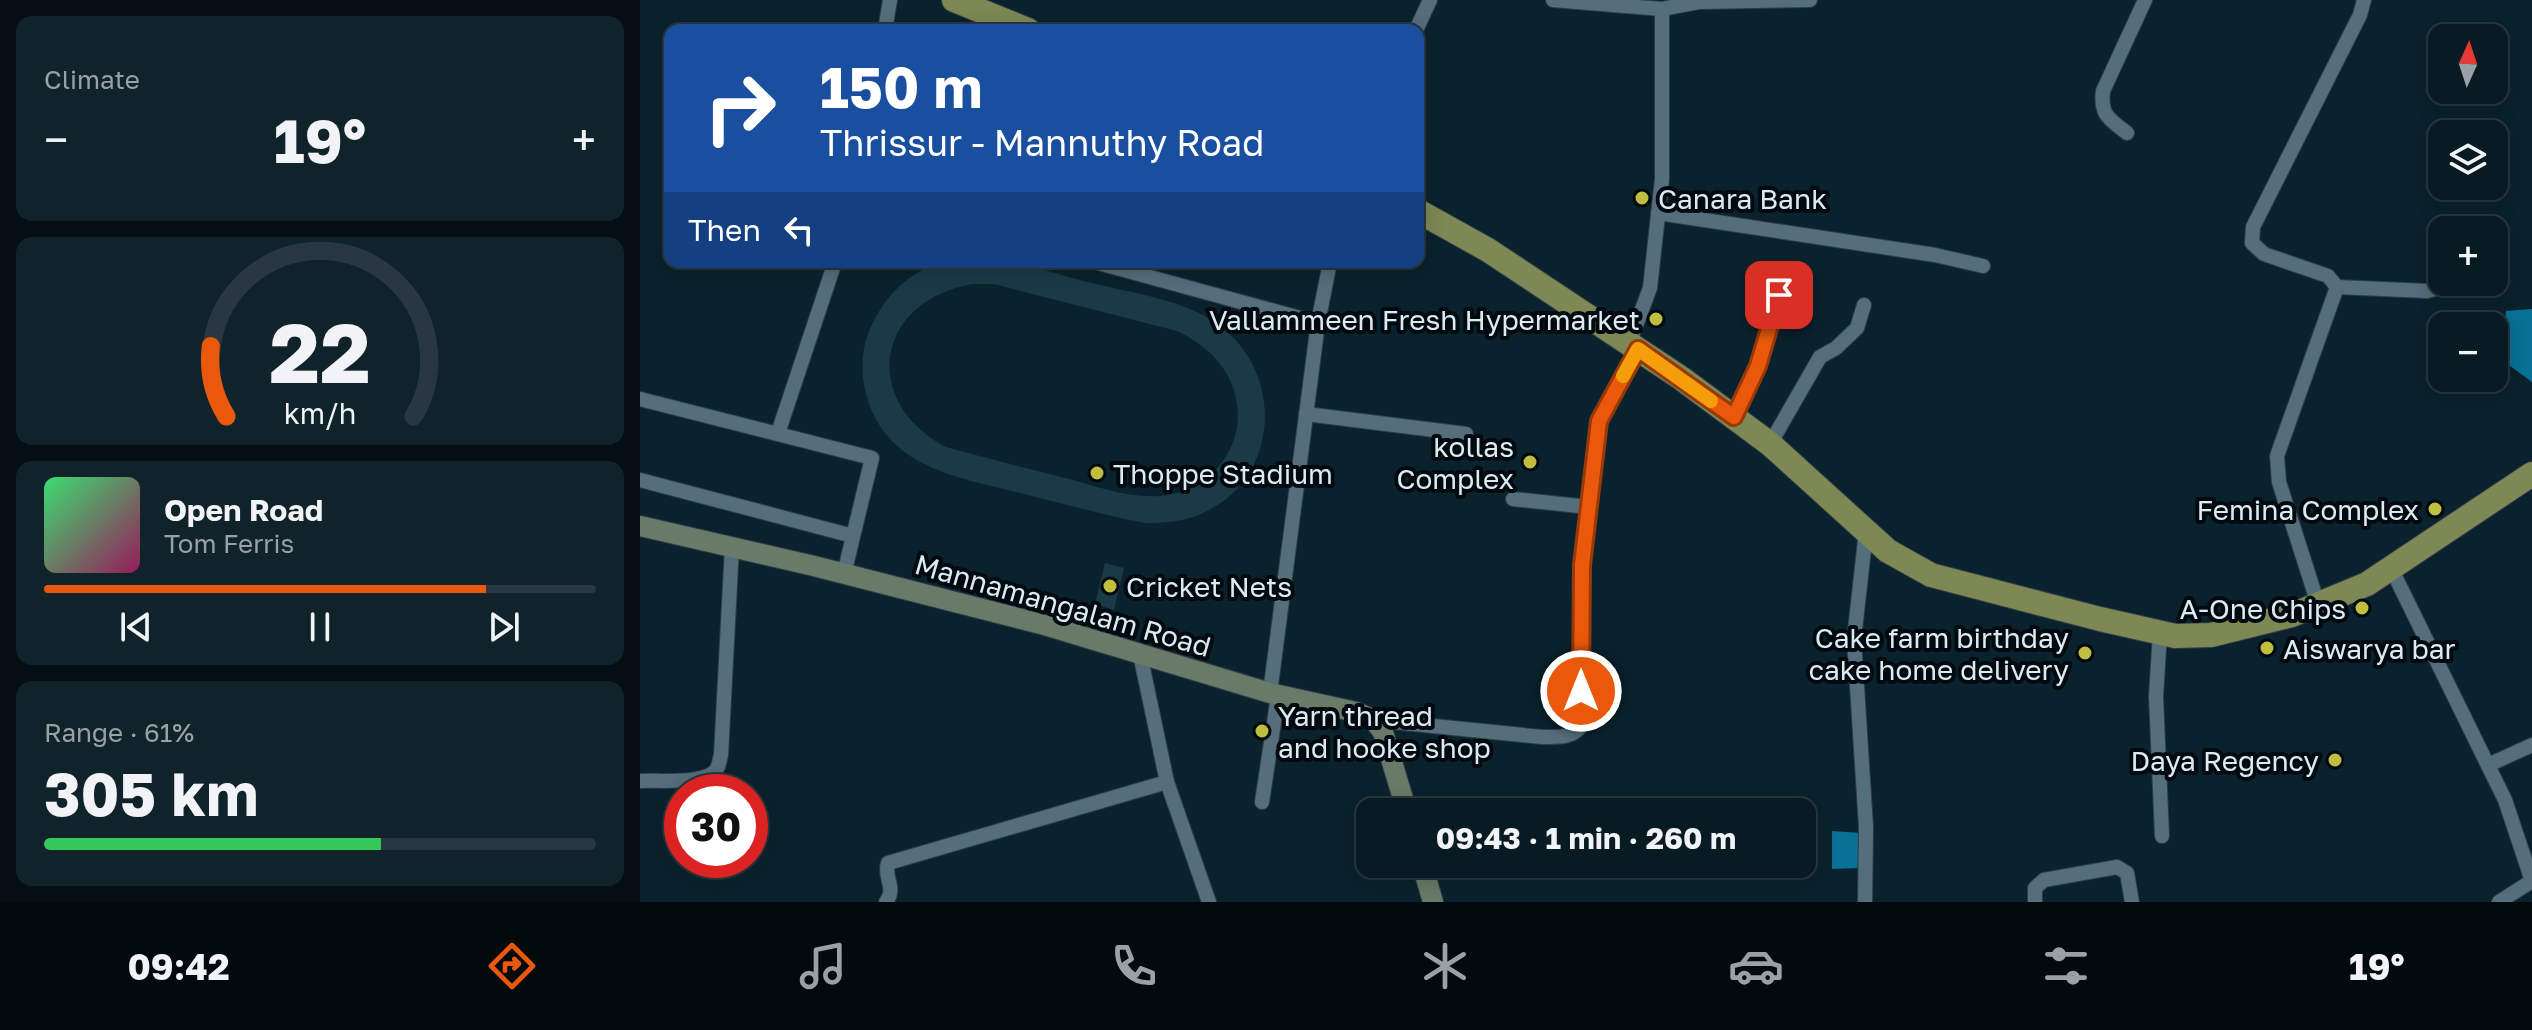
<!DOCTYPE html>
<meta charset="utf-8">
<style>
body{margin:0;font-family:"Golos Text",sans-serif;background:#11232a;color:#f1f3f6;height:100vh;display:flex;flex-direction:column;font-size:30px;white-space:nowrap}
*{box-sizing:border-box;margin:0}
p{font-size:26px;color:#98a1a5}
.icon{flex:none;width:44px;height:44px;fill:none;stroke:currentColor;stroke-width:2;stroke-linecap:round;stroke-linejoin:round}
.map{position:relative;flex:1;overflow:hidden}
.drawer{display:flex;flex-direction:column;gap:16px;padding:16px;background:#040e13;width:640px}
.drawer>*{flex:none}
.hud{position:absolute;left:24px;top:24px;width:760px;height:244px;border-radius:16px;box-shadow:0 4px 20px #0003,0 0 0 2px #293840;background:#1a4fa0;color:#fff;overflow:hidden}
.needle{width:52px;rotate:3deg}
.buttons{position:absolute;left:1788px;top:24px;display:grid;gap:16px}
.buttons a{display:grid;place-items:center;width:80px;height:80px;border-radius:16px;background:#081a22;box-shadow:0 4px 20px #0003,0 0 0 2px #293840;font-size:40px}
.speed{position:absolute;left:24px;top:774px;display:flex;gap:16px;font-size:40px;font-weight:700;text-align:center}
.speed>*{display:grid;place-content:center;width:104px;height:104px;border-radius:50%;background:#081a22;box-shadow:0 4px 20px #0003,0 0 0 2px #293840;line-height:1}
.speed .limit{border:12px solid #d22;background:#fff;color:#111}
.pin{position:absolute;display:grid;place-items:center;width:68px;height:68px;color:#fff;margin:-34px;border-radius:16px;box-shadow:0 4px 12px #0006}
.me{position:absolute;width:88px;margin:-44px;rotate:0deg;stroke-linejoin:round;filter:drop-shadow(0 0 6px #0008)}
.turn{display:flex;align-items:center;gap:28px;height:168px;padding:0 24px;font-size:36px}
.turn .icon{width:104px;height:104px;stroke-width:2.5}
.turn b{display:block;font-size:56px;line-height:68px}
.then{display:flex;align-items:center;height:76px;padding:0 24px;background:#0003;gap:16px;font-size:30px}
.big{font-size:60px;font-weight:700;line-height:1.1}
.drawer .card{flex:1;display:flex;flex-direction:column;justify-content:center;gap:12px;min-width:0;padding:0 28px;border-radius:16px;background:#11232a}
.drawer .dial{align-items:center;gap:0}
.dial svg{height:208px;overflow:visible;fill:none;stroke:#293840;stroke-width:7;stroke-linecap:round;text-anchor:middle}
.dial text{fill:#f1f3f6;stroke:none}
.song{display:flex;align-items:center;gap:24px}
.cover{width:96px;height:96px;border-radius:12px;background:linear-gradient(135deg,hsl(140 70% 55%),hsl(330 70% 35%))}
.played{height:8px;border-radius:4px;background:linear-gradient(90deg,#ea580c 80%,#293840 80%)}
.keys{display:flex;justify-content:space-around;direction:ltr}
.heat{display:flex;justify-content:space-between;align-items:center;font-size:44px;direction:ltr}
.charge{height:12px;border-radius:6px;background:linear-gradient(90deg,#34c759 61%,#293840 0)}
.trip{position:absolute;left:716px;top:798px;width:460px;height:80px;border-radius:16px;background:#081a22;box-shadow:0 4px 20px #0003,0 0 0 2px #293840;font-weight:700;line-height:80px;text-align:center}
.dock{display:flex;height:128px;justify-content:space-around;align-items:center;background:#030a0e;color:#98a1a5}
.dock .icon{width:56px;height:56px}
.dock .on{color:#ea580c}
.dock b{font-size:36px;color:#f1f3f6}
main{display:flex;flex:1;min-height:0}
.map>svg:first-child{display:block}
</style>
<main>
<section class="drawer">
<div class="card"><p>Climate</p>
<div class="heat"><a>−</a><b class="big">19°</b><a>+</a></div>
</div>
<div class="card dial"><svg viewBox="0 0 100 80">
<path d="M14 69A42 42 0 1 1 86 69"/>
<path d="M14 69A42 42 0 0 1 8 42" stroke="#ea580c"/>
<text x="50" y="56" font-size="32" font-weight="700">22</text>
<text x="50" y="72" font-size="11">km/h</text>
</svg></div>
<div class="card">
<div class="song"><i class="cover"></i><div><b>Open Road</b><p>Tom Ferris</p></div></div>
<div class="played"></div>
<div class="keys"><svg class="icon" aria-label="previous" viewBox="0 0 24 24"><path d="M18 5L8 12l10 7zM5 5v14"/></svg><svg class="icon" aria-label="pause" viewBox="0 0 24 24"><path d="M8 5v14M16 5v14"/></svg><svg class="icon" aria-label="next" viewBox="0 0 24 24"><path d="M6 5l10 7-10 7zM19 5v14"/></svg></div>
</div>
<div class="card"><p>Range · 61%</p><b class="big">305 km</b><div class="charge"></div></div>
</section>
<div class="map">
<svg width="1892" height="902" viewBox="0 0 1892 902">
<rect width="100%" height="100%" fill="#0a222d"/>
<g fill="#1a3a48" fill-rule="evenodd">
<path d="M304 262C326 262 350 259 371 262 397 267 423 276 448 282 493 294 549 299 585 330 643 378 638 474 569 510 549 521 528 523 505 523 467 516 429 505 392 496 325 478 247 472 226 394 221 375 221 353 228 334 241 300 267 271 304 262ZM333 284H354L537 331C567 345 592 369 597 403 600 423 595 445 583 461 571 478 553 490 533 494 497 502 460 487 425 478 386 468 346 458 306 447 219 401 236 300 333 284Z"/>
<polygon points="465,563 484,568 474,610 455,604"/>
</g>
<g fill="#077196">
<polygon points="1892,309 1892,382 1862,360 1866,311"/>
<polygon points="1192,831 1222,833 1220,868 1192,869"/>
</g>
<g fill="none" stroke-linecap="round" stroke-linejoin="round">
<g stroke="#303c46" stroke-width="16">
<g id="minor">
<polyline points="913,0 1022,9 1059,2 1170,0"/>
<polyline points="245,30 250,0"/>
<polyline points="776,30 790,0"/>
<path d="M1487 133C1469 119 1460 115 1463 91L1505 0"/>
<polyline points="1018,213 1295,255 1343,266"/>
<polyline points="455,262 678,323"/>
<polyline points="1697,287 1787,291 1799,288 1802,280"/>
<polyline points="989,344 1010,288 1022,179 1022,9"/>
<polyline points="0,399 232,458 204,574"/>
<polyline points="666,414 826,434"/>
<polyline points="1094,417 1118,366 1139,295"/>
<polyline points="138,433 195,262"/>
<polyline points="1130,444 1180,357 1196,348 1217,328 1224,305"/>
<polyline points="0,480 213,536"/>
<polyline points="873,499 949,507"/>
<polyline points="1751,568 1865,800 1892,881"/>
<polyline points="1678,604 1639,482 1637,456 1697,287 1688,276 1624,254 1612,243 1613,227 1720,15 1724,0"/>
<polyline points="1520,633 1516,696 1522,836"/>
<polyline points="500,654 527,782 569,902"/>
<polyline points="630,693 678,323 690,262"/>
<path d="M734 720 902 737C919 737 932 739 943 724L942 565 959 421 998 349"/>
<polyline points="1848,765 1892,745"/>
<path d="M0 781C19 780 58 784 73 773 79 769 79 762 81 755L92 547"/>
<polyline points="622,802 638,696"/>
<path d="M246 902C257 888 243 877 248 863L527 782"/>
<polyline points="1225,902 1226,827 1214,639 1226,531"/>
<polyline points="1395,902 1395,888 1404,880 1477,867 1487,873 1492,902"/>
<polyline points="1859,902 1892,881"/>
</g>
</g>
<g stroke="#303c46" stroke-width="22">
<g id="secondary">
<polyline points="0,526 174,566 401,624 630,693 716,712 734,720 743,732 767,812"/>
<polyline points="782,864 793,902"/>
</g>
</g>
<g stroke="#303c46" stroke-width="26">
<g id="primary">
<polyline points="314,0 388,30"/>
<polyline points="778,211 848,250 1041,378 1130,444 1248,551 1291,575 1460,619 1535,636 1571,635 1652,615 1727,584 1892,474"/>
</g>
</g>
<use href="#minor" stroke="#546e7b" stroke-width="14"/>
<use href="#secondary" stroke="#697b68" stroke-width="20"/>
<use href="#primary" stroke="#7d8855" stroke-width="24"/>
</g>
<g fill="none" stroke-linecap="round" stroke-linejoin="round">
<g stroke="#983908" stroke-width="20">
<polyline id="route" points="941,691 942,565 959,421 998,349 1094,417 1118,366 1139,295"/>
</g>
<use href="#route" stroke="#ea580c" stroke-width="14"/>
<polyline stroke="#f59e0b" stroke-width="14" points="983,376 998,349 1071,401"/>
</g>
<g fill="#bfbe41" stroke="#030a0f" stroke-width="3">
<circle cx="1002" cy="198" r="8"/>
<circle cx="1016" cy="319" r="8"/>
<circle cx="890" cy="462" r="8"/>
<circle cx="457" cy="473" r="8"/>
<circle cx="1795" cy="509" r="8"/>
<circle cx="470" cy="586" r="8"/>
<circle cx="1722" cy="608" r="8"/>
<circle cx="1627" cy="648" r="8"/>
<circle cx="1445" cy="653" r="8"/>
<circle cx="622" cy="731" r="8"/>
<circle cx="1695" cy="760" r="8"/>
</g>
<g text-anchor="middle" dominant-baseline="central" stroke-width="8" stroke-linejoin="round" paint-order="stroke">
<g font-size="28" fill="#dcebf2" stroke="#030a0f" text-anchor="end">
<text x="1018" y="198" text-anchor="start">Canara Bank</text>
<text x="1000" y="319">Vallammeen Fresh Hypermarket</text>
<text x="874" y="446">kollas<tspan x="874" dy="32">Complex</tspan></text>
<text x="473" y="473" text-anchor="start">Thoppe Stadium</text>
<text x="1779" y="509">Femina Complex</text>
<text x="486" y="586" text-anchor="start">Cricket Nets</text>
<text x="1706" y="608">A-One Chips</text>
<text x="1429" y="637">Cake farm birthday<tspan x="1429" dy="32">cake home delivery</tspan></text>
<text x="1643" y="648" text-anchor="start">Aiswarya bar</text>
<text x="638" y="715" text-anchor="start">Yarn thread<tspan x="638" dy="32">and hooke shop</tspan></text>
<text x="1679" y="760">Daya Regency</text>
</g>
<g font-size="28" fill="#dcebf2" stroke="#030a0f">
<text transform="translate(423 605) rotate(16)">Mannamangalam Road</text>
</g>
</g>
</svg>
<div class="buttons">
<a><svg class="needle" viewBox="-14 -14 28 28"><path d="M0-13l5 13h-10z" fill="#e53935"/><path d="M0 13l5-13h-10z" fill="#98a1a5"/></svg></a>
<a><svg class="icon" aria-label="layers" viewBox="0 0 24 24"><path d="M12 4l9 5-9 5-9-5zM3 14l9 5 9-5"/></svg></a>
<a>+</a>
<a>−</a>
</div>
<div class="speed"><div class="limit">30</div></div>
<div class="pin" style="left:1139px;top:295px;background:#d93025"><svg class="icon" aria-label="arrive" viewBox="0 0 24 24"><path d="M6 21V4h12l-3 4 3 4H6"/></svg></div>
<svg class="me" style="left:941px;top:691px" viewBox="-20 -20 40 40"><circle r="17" fill="#ea580c" stroke="#fff" stroke-width="3"/><path d="M0-11L8 9 0 5-8 9z" fill="#fff"/></svg>
<div class="trip">09:43 · 1 min · 260 m</div>
<div class="hud">
<div class="turn"><svg class="icon" aria-label="right" viewBox="0 0 24 24"><path d="M7 20v-9h11M14 6l5 5-5 5"/></svg><div><b>150 m</b>Thrissur - Mannuthy Road</div></div>
<div class="then">Then<svg class="icon" aria-label="left" viewBox="0 0 24 24"><path d="M17 20v-9H6M10 6l-5 5 5 5"/></svg></div>
</div>
</div>
</main>
<nav class="dock">
<b>09:42</b>
<svg class="icon on" aria-label="directions" viewBox="0 0 24 24"><path d="M12 3l9 9-9 9-9-9zM9 14v-3h6M13 9l2 2-2 2"/></svg>
<svg class="icon" aria-label="music" viewBox="0 0 24 24"><path d="M9 18V5l10-2v13"/><circle cx="6" cy="18" r="3"/><circle cx="16" cy="16" r="3"/></svg>
<svg class="icon" aria-label="phone" viewBox="0 0 24 24"><path d="M5 4h4l2 5-3 2q2 4 5 5l2-3 5 2v4C11 20 4 13 5 4z"/></svg>
<svg class="icon" aria-label="climate" viewBox="0 0 24 24"><path d="M12 3v18M4 7l16 10M4 17L20 7"/></svg>
<svg class="icon" aria-label="car" viewBox="0 0 24 24"><path d="M5 17H2v-5l4-1 3-4h7l3 4 3 1v5h-3M9 17h6M6 11h13"/><circle cx="7" cy="17" r="2"/><circle cx="17" cy="17" r="2"/></svg>
<svg class="icon" aria-label="filters" viewBox="0 0 24 24"><path d="M4 7h16M4 17h16"/><circle cx="9" cy="7" r="2"/><circle cx="15" cy="17" r="2"/></svg>
<b>19°</b>
</nav>
